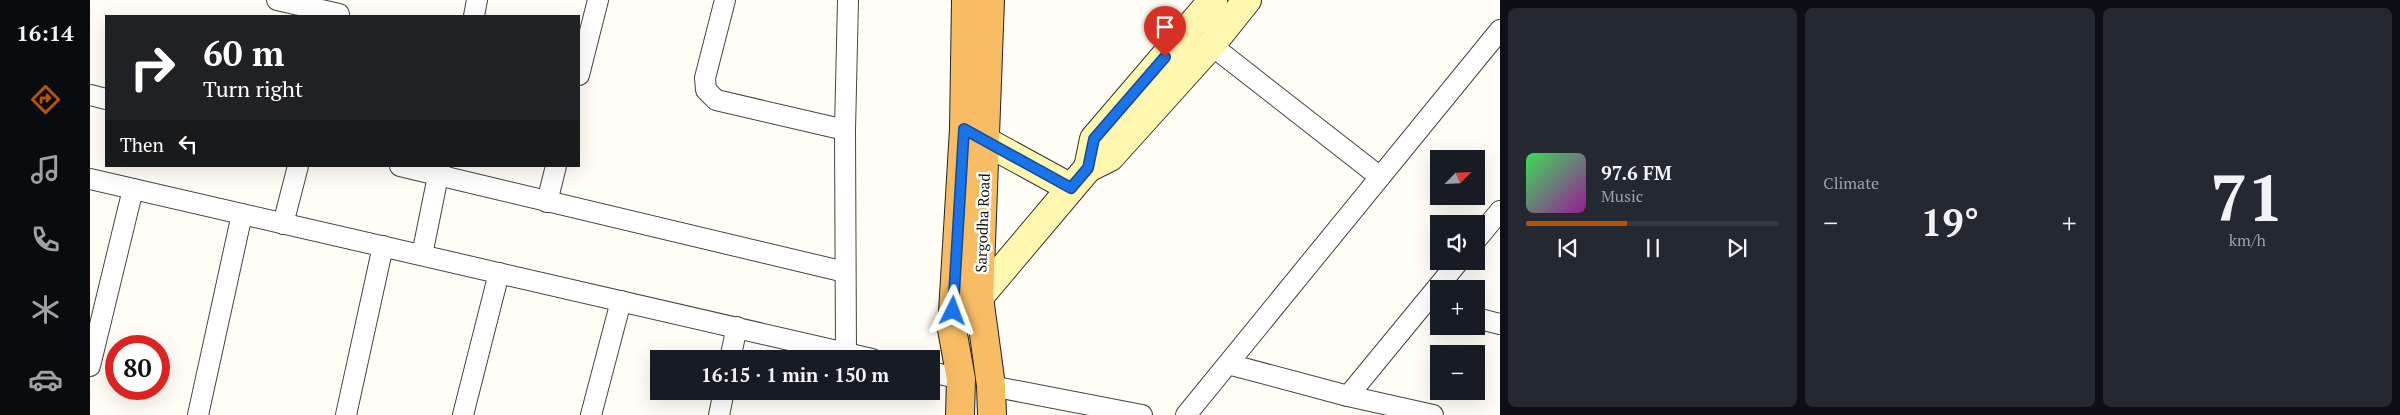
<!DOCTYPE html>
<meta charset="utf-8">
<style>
body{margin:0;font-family:"PT Serif",serif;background:#242831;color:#f1f3f6;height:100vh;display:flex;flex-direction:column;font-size:19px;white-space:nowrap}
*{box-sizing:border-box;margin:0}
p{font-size:16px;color:#9ea1a6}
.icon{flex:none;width:28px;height:28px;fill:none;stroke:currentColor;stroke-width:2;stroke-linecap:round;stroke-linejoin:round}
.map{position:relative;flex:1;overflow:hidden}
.drawer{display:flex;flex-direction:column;gap:8px;padding:8px;background:#0d0f14;width:900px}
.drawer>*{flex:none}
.top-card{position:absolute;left:15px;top:15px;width:475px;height:152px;border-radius:0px;box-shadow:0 5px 20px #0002;background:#202124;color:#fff;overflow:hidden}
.needle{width:32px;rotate:66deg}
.buttons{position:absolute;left:1340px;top:150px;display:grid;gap:10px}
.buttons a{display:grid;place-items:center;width:55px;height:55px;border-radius:0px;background:#171b24;box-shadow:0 5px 20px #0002;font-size:25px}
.speed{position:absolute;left:15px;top:335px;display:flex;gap:10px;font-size:25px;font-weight:700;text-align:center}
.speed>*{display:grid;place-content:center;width:65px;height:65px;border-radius:50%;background:#171b24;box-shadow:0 5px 20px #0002;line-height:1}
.speed .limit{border:8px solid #d22;background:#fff;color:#111}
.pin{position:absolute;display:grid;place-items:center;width:42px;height:42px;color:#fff;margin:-51px -21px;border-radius:50% 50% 50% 0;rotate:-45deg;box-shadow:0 0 5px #0007}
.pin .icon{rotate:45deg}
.me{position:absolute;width:55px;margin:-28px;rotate:3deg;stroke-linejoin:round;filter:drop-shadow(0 0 4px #0008)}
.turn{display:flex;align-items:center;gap:18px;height:105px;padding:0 15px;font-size:22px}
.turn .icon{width:65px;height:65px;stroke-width:2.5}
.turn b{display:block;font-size:35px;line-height:42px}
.then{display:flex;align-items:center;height:48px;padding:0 15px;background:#0003;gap:10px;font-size:19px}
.big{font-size:38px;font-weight:700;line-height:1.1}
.drawer .card{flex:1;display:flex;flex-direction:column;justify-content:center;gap:8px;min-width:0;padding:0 18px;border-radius:8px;background:#242831}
.drawer .dial{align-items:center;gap:0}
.dial b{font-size:65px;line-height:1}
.song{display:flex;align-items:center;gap:15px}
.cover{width:60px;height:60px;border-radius:8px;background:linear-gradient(135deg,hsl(130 70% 55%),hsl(300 70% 35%))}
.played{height:5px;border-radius:2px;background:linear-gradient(90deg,#b45309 40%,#363941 40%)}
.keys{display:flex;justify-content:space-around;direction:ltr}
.heat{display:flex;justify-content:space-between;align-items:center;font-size:28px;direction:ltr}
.drawer .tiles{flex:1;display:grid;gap:8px;grid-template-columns:repeat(3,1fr)}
.trip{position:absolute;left:560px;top:350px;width:290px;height:50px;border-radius:0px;background:#171b24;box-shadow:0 5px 20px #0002;font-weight:700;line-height:50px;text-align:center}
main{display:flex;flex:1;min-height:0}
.dock{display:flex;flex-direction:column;width:90px;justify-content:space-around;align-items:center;background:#090b0e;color:#9ea1a6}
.dock .icon{width:35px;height:35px}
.dock .on{color:#b45309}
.dock b{font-size:22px;color:#f1f3f6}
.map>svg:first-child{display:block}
</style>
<main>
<nav class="dock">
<b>16:14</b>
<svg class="icon on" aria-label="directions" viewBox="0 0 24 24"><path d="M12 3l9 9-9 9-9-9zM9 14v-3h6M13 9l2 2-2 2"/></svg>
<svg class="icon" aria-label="music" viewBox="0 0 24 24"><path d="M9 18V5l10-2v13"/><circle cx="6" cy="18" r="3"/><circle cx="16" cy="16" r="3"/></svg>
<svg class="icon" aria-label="phone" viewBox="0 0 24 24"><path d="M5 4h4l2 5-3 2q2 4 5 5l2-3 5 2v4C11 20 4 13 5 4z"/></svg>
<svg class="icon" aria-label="climate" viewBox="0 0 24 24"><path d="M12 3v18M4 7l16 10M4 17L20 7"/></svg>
<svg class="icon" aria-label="car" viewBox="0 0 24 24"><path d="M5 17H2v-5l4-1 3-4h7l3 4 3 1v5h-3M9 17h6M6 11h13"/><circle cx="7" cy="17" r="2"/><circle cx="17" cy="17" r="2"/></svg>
</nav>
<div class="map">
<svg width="1410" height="415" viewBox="0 0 1410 415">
<rect width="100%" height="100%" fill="#fffdf5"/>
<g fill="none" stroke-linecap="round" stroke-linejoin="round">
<g stroke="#444" stroke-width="22">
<g id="minor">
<polyline points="187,0 249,14"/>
<polyline points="635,0 615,78 616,90 626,100 755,130"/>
<polyline points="384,16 387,0"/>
<polyline points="1121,45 1290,177"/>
<polyline points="489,75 508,0"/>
<polyline points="0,95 16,99"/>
<polyline points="310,166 755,272"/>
<polyline points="0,179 782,359"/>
<polyline points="457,202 466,166"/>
<polyline points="193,224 208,166"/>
<polyline points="1386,240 1410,211"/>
<polyline points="332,255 350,166"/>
<polyline points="1386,318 1410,324"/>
<polyline points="756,353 755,130 758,0"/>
<polyline points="640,359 647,327"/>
<polyline points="1138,364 1258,396 1369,261"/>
<polyline points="0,366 43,189"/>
<polyline points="841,372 871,379"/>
<polyline points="901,386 1052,415"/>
<polyline points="1258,396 1343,415"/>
<polyline points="108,415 152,214"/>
<polyline points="256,415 293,246"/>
<polyline points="373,415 409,273"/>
<polyline points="501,415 531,301"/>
<polyline points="629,415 634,391"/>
<polyline points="1096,415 1410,30"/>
</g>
</g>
<g stroke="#333" stroke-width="30">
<g id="secondary">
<polyline points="875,130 981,188"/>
<polyline points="998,168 1020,157 1121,45 1157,0"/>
<polyline points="879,309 998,168 1004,139 1123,0"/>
</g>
</g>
<g stroke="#222" stroke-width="30">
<g id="trunk">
<polyline points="900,0 889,297 901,386 902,415"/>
<polyline points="870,415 871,379 862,329 874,129 876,0"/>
</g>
</g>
<use href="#minor" stroke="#fff" stroke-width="20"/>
<use href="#secondary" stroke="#fff6b0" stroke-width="28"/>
<use href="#trunk" stroke="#f7bc64" stroke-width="28"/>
</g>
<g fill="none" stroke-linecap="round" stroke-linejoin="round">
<g stroke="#114b97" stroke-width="12">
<polyline id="route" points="863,311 874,129 981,188 998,168 1004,139 1075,57"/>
</g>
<use href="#route" stroke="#1a73e8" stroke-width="9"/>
</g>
<g text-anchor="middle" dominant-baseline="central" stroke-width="5" stroke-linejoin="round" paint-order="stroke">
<g font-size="15" fill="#111" stroke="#fff">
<text transform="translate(892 223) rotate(-88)">Sargodha Road</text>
</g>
</g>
</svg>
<div class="buttons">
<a><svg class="needle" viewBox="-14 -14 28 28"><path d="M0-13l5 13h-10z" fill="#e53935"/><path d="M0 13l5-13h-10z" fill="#9ea1a6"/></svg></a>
<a><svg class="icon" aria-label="sound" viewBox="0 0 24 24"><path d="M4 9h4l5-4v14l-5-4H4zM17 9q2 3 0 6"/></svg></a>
<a>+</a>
<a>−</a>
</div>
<div class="speed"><div class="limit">80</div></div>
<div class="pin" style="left:1075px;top:57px;background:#d93025"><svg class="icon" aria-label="arrive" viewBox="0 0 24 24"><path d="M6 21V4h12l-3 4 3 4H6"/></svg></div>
<svg class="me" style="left:863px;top:311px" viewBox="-20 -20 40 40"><path d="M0-17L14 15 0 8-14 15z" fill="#1a73e8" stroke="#fff" stroke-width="4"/></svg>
<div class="trip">16:15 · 1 min · 150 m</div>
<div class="top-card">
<div class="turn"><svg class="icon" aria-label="right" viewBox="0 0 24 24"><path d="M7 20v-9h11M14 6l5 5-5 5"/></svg><div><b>60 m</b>Turn right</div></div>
<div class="then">Then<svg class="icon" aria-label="left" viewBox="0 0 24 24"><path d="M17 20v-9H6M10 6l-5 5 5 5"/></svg></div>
</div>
</div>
<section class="drawer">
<div class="tiles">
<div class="card">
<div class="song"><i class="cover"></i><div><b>97.6 FM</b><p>Music</p></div></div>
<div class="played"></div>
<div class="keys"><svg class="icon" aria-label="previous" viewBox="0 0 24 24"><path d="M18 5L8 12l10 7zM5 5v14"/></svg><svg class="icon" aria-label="pause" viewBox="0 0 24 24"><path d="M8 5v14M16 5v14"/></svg><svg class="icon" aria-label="next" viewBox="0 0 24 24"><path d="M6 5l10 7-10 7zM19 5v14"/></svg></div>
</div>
<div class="card"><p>Climate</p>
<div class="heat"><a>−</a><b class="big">19°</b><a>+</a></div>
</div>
<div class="card dial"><b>71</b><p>km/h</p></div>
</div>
</section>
</main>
